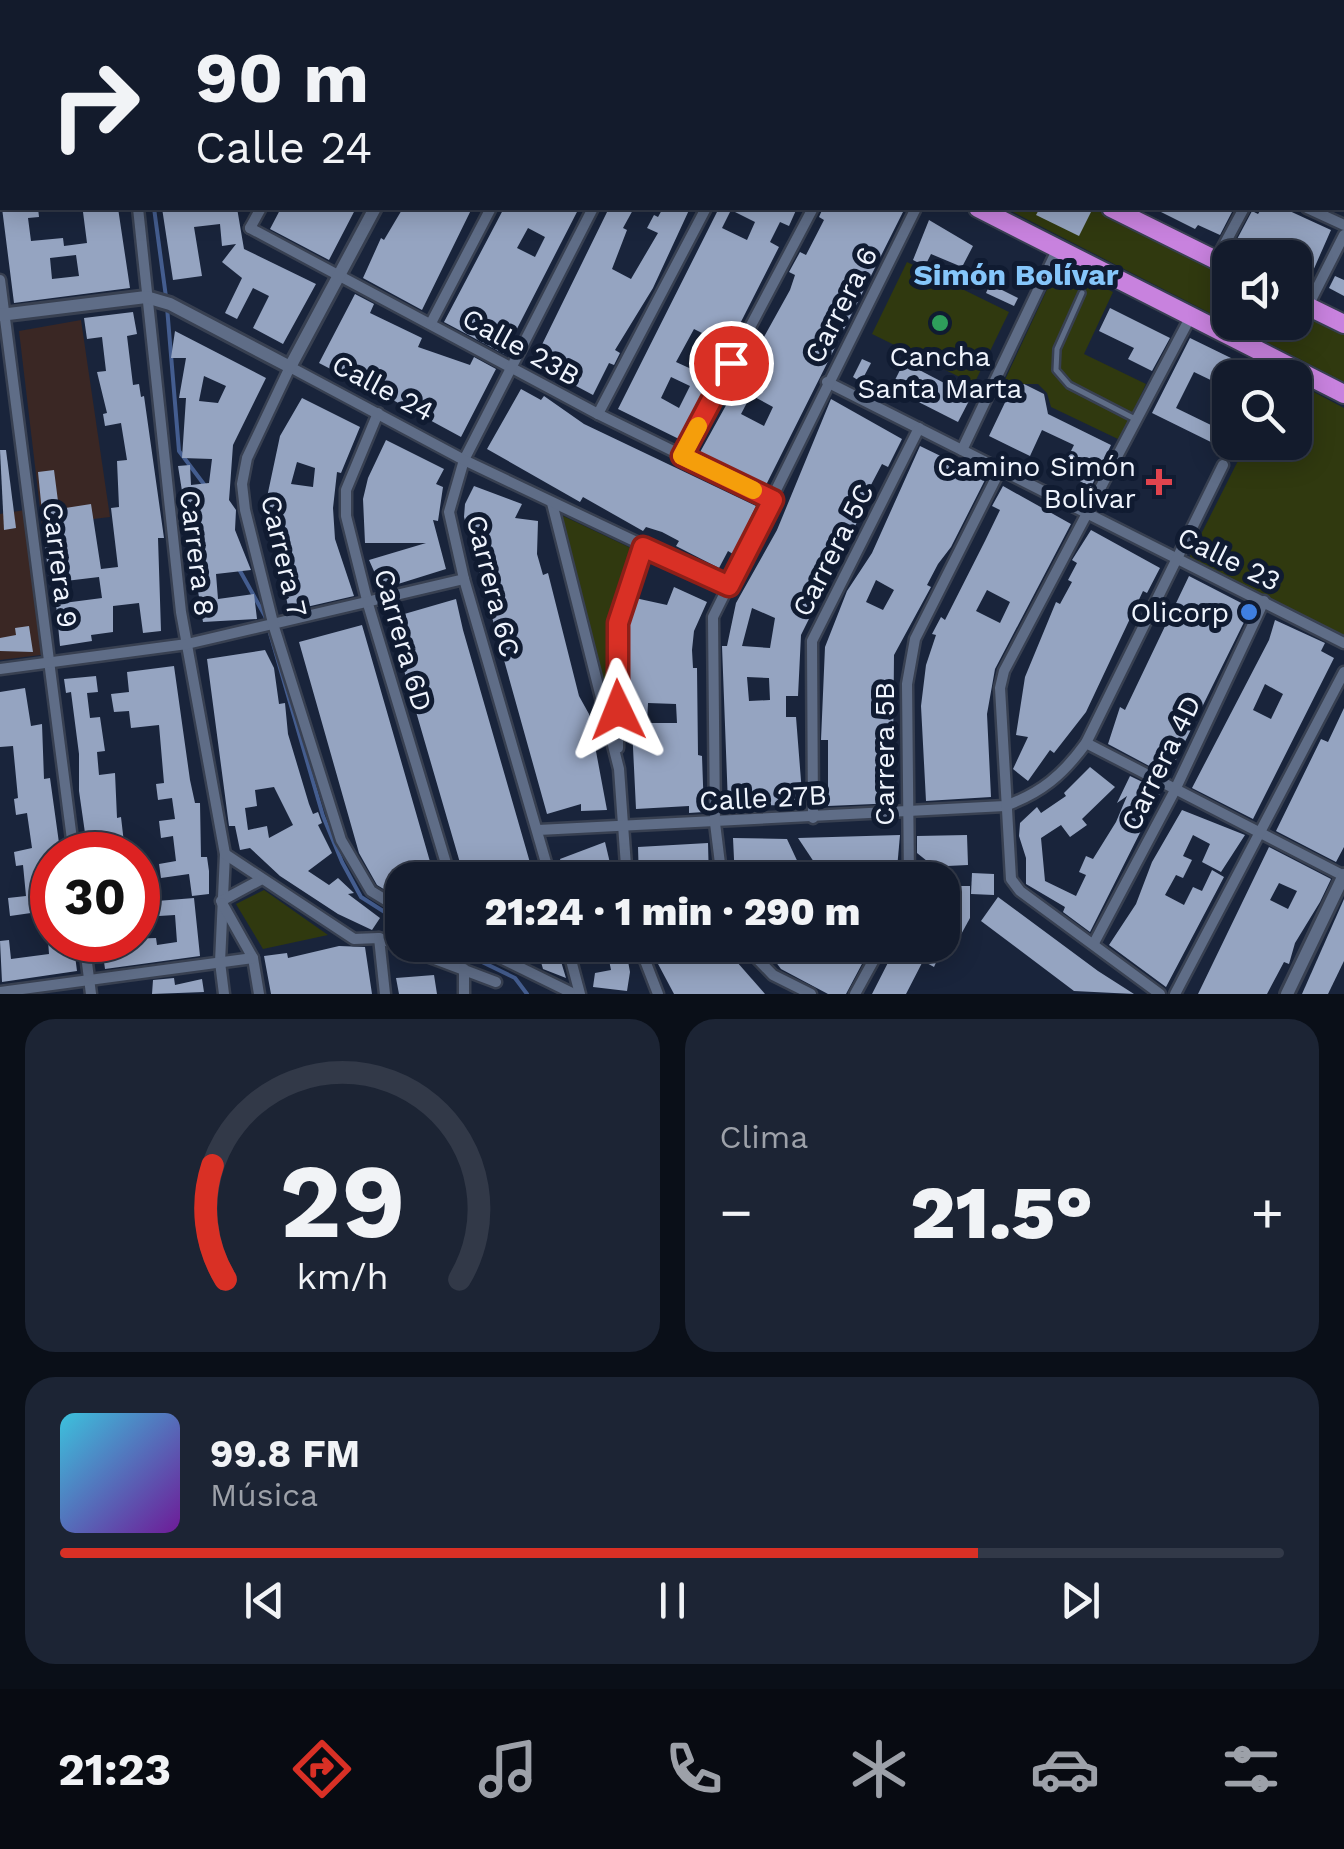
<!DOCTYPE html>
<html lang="es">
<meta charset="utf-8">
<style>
body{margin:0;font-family:"Work Sans",sans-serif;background:#1c2434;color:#f1f3f6;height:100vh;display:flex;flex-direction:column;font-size:38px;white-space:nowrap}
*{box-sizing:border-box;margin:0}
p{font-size:32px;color:#9da1a9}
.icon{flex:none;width:55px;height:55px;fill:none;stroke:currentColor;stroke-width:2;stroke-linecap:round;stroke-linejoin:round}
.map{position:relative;height:994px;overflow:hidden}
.details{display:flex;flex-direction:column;gap:25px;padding:25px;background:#0a0f18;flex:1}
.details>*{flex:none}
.banner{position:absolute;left:0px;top:0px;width:1345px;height:210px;box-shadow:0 5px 25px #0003,0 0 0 2px #323948;background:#131b2c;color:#f1f3f6;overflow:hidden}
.tools{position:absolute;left:1212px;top:240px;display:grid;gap:20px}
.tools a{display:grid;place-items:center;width:100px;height:100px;border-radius:20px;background:#131b2c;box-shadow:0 5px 25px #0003,0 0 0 2px #323948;font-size:50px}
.speed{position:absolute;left:30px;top:832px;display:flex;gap:20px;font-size:50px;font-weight:700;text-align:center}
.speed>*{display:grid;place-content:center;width:130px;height:130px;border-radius:50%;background:#131b2c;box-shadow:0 5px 25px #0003,0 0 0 2px #323948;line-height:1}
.speed .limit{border:15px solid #d22;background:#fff;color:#111}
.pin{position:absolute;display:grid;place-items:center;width:85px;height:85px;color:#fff;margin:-42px;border:5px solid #fff;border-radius:50%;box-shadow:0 2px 10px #0007}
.me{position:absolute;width:110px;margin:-55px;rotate:358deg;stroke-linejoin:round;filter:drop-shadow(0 0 8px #0008)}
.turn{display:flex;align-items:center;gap:35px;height:210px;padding:0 30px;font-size:45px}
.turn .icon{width:130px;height:130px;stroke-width:2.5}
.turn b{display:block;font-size:70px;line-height:85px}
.big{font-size:75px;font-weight:800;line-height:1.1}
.details .widget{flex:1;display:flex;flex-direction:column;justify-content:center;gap:15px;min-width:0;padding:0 35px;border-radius:30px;background:#1c2434}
.details .dial{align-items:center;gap:0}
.dial svg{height:260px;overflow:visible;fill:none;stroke:#323948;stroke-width:7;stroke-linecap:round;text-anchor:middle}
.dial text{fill:#f1f3f6;stroke:none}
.song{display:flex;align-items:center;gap:30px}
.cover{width:120px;height:120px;border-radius:15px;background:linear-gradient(135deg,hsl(190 70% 55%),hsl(280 70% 35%))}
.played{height:10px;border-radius:5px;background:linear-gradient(90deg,#d93025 75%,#323948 75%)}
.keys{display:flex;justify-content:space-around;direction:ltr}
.heat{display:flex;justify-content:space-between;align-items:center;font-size:55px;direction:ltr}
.details .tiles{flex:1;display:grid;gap:25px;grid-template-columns:1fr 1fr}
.widget:last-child{grid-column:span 2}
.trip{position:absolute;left:385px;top:862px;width:575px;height:100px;border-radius:30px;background:#131b2c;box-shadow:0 5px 25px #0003,0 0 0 2px #323948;font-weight:800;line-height:100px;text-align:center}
.menu{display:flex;height:160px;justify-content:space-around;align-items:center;background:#080b12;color:#9da1a9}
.menu .icon{width:70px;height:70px}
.menu .selected{color:#d93025}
.menu b{font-size:45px;color:#f1f3f6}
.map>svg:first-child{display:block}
</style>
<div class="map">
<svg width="1344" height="994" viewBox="0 0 1344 994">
<rect width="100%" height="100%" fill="#19243b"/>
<g fill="#3a2724">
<polygon points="81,320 110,517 42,525 19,331"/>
<polygon points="25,510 41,655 0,660 0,514"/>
</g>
<g fill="#30390f">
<polygon points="1005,208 1092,208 1230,276 1230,322 1295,322 1295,309 1344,334 1344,382"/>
<polygon points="907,262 1009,312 974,384 872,334"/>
<polygon points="1058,266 1113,292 1084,354 1146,384 1120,440 1051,407 1047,393 1038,384 1003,384"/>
<polygon points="1295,382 1344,408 1344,640 1188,560 1247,443 1295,442"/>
<polygon points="559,514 635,550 616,616 613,713 609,714"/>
<polygon points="264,890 328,935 263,949 236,904"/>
</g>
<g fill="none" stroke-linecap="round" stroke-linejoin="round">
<g stroke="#445d8f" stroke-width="4">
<polyline points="98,0 101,2"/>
<polyline points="154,208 166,297"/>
<polyline points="167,307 179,451 206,487"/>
<polyline points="239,569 265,616 323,816 342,862 361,897 402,923"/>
<polyline points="447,945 515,978 527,994"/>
</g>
</g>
<g fill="#95a4c1" fill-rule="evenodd">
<path d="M2 208H38L39 217 28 218 31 241 63 238 64 246 87 243 83 212 118 208 130 288 14 303ZM76 255 79 276 52 279 50 258Z"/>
<polygon points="162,208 237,208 244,249 316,284 283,344 253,328 269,296 253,288 237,319 225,313 242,278 222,262 236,244 222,246 220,224 194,227 202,276 173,280"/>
<polygon points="281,208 322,211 325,208 356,208 329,260 270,229"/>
<polygon points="403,208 472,208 422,310 363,278 381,238 384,240"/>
<path d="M504 208H579L504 354 444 322ZM528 228 545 237 535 257 517 248Z"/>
<polygon points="609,208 634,208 623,228 627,230 612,269 631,279 658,233 647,228 654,215 658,217 663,208 690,208 653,288 615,350 620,353 614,365 609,363 593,395 533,363"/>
<path d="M719 208H797L789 226 780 222 770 242 779 247 681 440 618 409ZM731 210 755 222 747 240 722 228ZM694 329 714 339 698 372 676 362ZM671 377 690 386 679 408 661 398Z"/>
<path d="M823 208H905L766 485 699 454 790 290 795 275 789 272 800 252 806 255 824 220 819 217ZM751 395 773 407 764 426 741 414Z"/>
<polygon points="1040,208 1093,208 1079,236 1036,215"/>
<polygon points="1153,208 1234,208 1220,235 1198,225 1195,229"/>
<polygon points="1262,208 1283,208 1331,230 1309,280 1295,274 1295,258 1257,258 1237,248 1235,243 1252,211 1258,214"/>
<polygon points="929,220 973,246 962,267 931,254 925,266 913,260"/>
<polygon points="1335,276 1344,280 1344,296 1329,288"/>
<polygon points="990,284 1018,298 1014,306 986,293"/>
<polygon points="355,294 374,304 370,313 422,338 418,347 470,365 474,357 496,369 461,437 391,399 389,403 369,394 371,390 319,363"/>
<polygon points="1110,308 1170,338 1152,371 1128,359 1134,348 1099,331"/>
<polygon points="133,312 137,334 127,336 133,385 139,384 141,397 144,396 164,538 158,538 161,631 143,633 139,603 113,606 113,632 91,635 92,641 60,646 56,604 102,598 99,577 49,583 38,472 54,470 59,509 91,504 101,569 118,567 111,508 119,507 117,461 127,460 121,423 105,426 103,414 107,413 97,372 106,371 102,337 87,339 84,318"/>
<path d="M175 331 266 378 233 445 230 487 229 500 236 510 235 530 251 570 216 574 218 599 254 594 257 619 203 622 178 466 190 465 191 485 209 483 212 459 182 458 186 398H179L186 358H171ZM204 376 226 386 218 403 199 401Z"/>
<path d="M1190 338 1272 378H1230V428L1221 447 1152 413ZM1194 372 1221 385 1217 393 1226 398 1213 426 1176 408Z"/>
<polygon points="862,359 871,363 861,382 853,377"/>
<polygon points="904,362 971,397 958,422 891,388"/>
<polygon points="1024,384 1044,394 1048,414 1111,445 1091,487 1061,471 1074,445 1042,430 1030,456 989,436 1011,390"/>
<polygon points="521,389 541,400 544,396 584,424 756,506 733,554 728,551 719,568 676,546 679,541 662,532 646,527 643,531 583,497 580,502 487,449"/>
<path d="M302 398 360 427 341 473 337 472 333 508 335 539 354 596 289 611 266 502 280 436ZM297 462 315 468 313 487 291 484Z"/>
<path d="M831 399 902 439 888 467 882 464 862 502 866 504 801 635 798 696H786V717H796L803 806 728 804 722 646H727L736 603 777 530ZM752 608 775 618 770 648 742 646ZM747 677 769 678 770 700 749 701Z"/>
<polygon points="386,440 444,469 436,484 443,487 438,521 433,520 446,569 382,589 369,560 426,543 365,543 363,499 368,478"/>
<path d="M920 446 986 478 951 547 938 564 927 585 931 587 894 655 893 762 897 803 828 806V740H821L825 647 847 591 872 553ZM876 580 894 590 883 610 866 602Z"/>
<polygon points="0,450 6,450 16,528 4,530"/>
<polygon points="474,486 522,504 515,518 538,521 537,554 543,575 548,573 579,696 589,714 607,810 581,811 581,804 547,814 464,517 465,504"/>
<path d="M1003 486 1071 524 995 669 987 714 991 797 926 801 921 706 926 665 936 635 932 634 941 617 945 620 985 541 1000 510 992 506ZM987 590 1010 602 1000 623 976 611Z"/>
<polygon points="1091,530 1160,568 1147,593 1143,591 1086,712 1054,753 1050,750 1028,781 1013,769 1028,737 1016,735 1025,677 1056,602 1060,604 1072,582 1068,580 1077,563 1072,560"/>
<polygon points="1189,576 1251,608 1168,776 1108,744 1120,707 1125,710"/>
<path d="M674 587 707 602 694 631 692 650 693 668H697L698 755 702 756 704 812 689 813V806L636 809 627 624 635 598 667 605ZM648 703 676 704 677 723H647Z"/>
<polygon points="456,599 463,630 535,880 465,880 403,667 409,665 404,647 395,649 387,619"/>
<path d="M1275 620 1325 643 1321 651 1334 658 1253 819 1192 788 1269 640ZM1265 684 1283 694 1271 719 1253 710Z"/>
<polygon points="362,625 433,872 434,880 402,880 402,895 397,897 377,885 359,853 299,642"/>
<polygon points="29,626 33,652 0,651 0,638 16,635 15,628"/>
<path d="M265 650 274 668 279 704 285 703 288 734 309 804 313 814 318 812 322 823 318 825 332 853 308 871 329 885 338 878 354 893 348 894 380 918 372 930 338 914 280 876 250 848 240 850 235 826H229L207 659ZM274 787 293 825 269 838 267 826 248 830 245 808 257 806 255 790Z"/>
<polygon points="174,666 190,780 195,803 200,803 201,857 207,857 209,871 209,894 192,896 189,874 161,878 159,864 176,861 173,836 161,838 159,821 175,819 172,798 158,800 156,784 164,783 159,725 131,728 129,711 114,712 111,694 129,692 127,672"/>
<polygon points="96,676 98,692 87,693 90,718 100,717 105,751 97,752 99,775 115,773 117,818 121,817 124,843 120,843 121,855 97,855 96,846 87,847 79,791 79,754 71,692 66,693 64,679"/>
<polygon points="25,688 31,726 42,724 44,779 50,778 59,843 54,844 52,855 52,910 10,916 8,898 26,896 23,865 16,866 14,852 32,848 27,813 16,815 14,799 18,798 13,746 0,747 0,692"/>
<polygon points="1344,708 1344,847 1336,862 1276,831 1321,739 1328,742"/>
<polygon points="1090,767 1115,787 1082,819 1087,825 1070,837 1061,825 1041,838 1045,881 1076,896 1086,875 1079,872 1086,856 1093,859 1116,822 1127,796 1117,803 1130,776 1161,791 1090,932 1063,912 1065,907 1026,884 1026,858 1019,836 1020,823 1037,807 1041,813 1066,796 1064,793"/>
<polygon points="1182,810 1245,835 1221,872 1202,862 1210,844 1193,835 1183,856 1192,860 1183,878 1176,875 1165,895 1184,905 1193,887 1202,891 1212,870 1224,877 1166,987 1109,945 1136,904 1152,862"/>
<polygon points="900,835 896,880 826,880 798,838"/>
<polygon points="967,835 968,865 947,866 948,880 927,880 927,861 917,853 917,836"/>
<polygon points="733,838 787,839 801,869 768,868 769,880 735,880"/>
<polygon points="605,842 614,880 566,880 560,859"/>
<polygon points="708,843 709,880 690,880 690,873 639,880 638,847"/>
<path d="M1269 847 1331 879 1320 902 1295 943 1289 964 1284 962 1267 994H1198ZM1279 883 1297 891 1288 909 1270 900Z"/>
<polygon points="972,873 994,874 994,895 971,894"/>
<circle cx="148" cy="891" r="11"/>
<polygon points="942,886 970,886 970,918 958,940 942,932"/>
<polygon points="998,897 1098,971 1134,994 1074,991 981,921"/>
<polygon points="194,898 200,956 105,969 101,940 156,938 157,945 177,942 175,915 159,916 157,901"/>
<polygon points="1344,899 1344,961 1328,994 1302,994"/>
<polygon points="9,940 11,959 49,954 48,940 73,940 77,971 2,982 0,941"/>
<polygon points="494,945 556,945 566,978 543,969 541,962 533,964"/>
<polygon points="606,945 625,945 630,972 627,991 593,987 595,973 611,970"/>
<polygon points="648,945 722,945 765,994 674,994"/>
<polygon points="763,945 803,945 829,957 835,945 872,945 846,994 828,994 781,969"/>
<polygon points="897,945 944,945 934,967 923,961 906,994 872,994"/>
<polygon points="339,946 365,947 372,994 271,994 264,956 287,953 288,958"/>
<polygon points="434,975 437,994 399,994 396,978"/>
<polygon points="174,978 175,985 202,979 204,992 152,994 153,980"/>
</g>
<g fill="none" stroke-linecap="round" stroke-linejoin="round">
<g stroke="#384051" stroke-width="10">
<polyline id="service" points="1082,293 1057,349 1056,370 1069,385 1135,419"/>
</g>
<g stroke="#384051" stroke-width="15">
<g id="minor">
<polyline points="1164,0 1166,2"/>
<polyline points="150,2 152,0"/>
<polyline points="261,2 263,0"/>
<polyline points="369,2 370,0"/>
<polyline points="806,2 807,0"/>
<polyline points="919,2 920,0"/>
<polyline points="1028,2 1030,0"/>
<polyline points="1141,2 1143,0"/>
<polyline points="0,63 2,63"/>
<polyline points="138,208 181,612 225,854 220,962 224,994"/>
<polyline points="1307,208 1344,225"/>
<polyline points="250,228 598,414 773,500"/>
<polyline points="250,228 261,208"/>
<polyline points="1216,260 1244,208"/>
<polyline points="0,280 74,855"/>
<polyline points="1308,306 1344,235"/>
<polyline points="431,323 491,208"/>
<polyline points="827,382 1344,643"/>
<polyline points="378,413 346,490 346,516 368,604 451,880"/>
<polyline points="598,414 706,208"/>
<polyline points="962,450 1058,248"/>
<polyline points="682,456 813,208"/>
<polyline points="552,503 619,769 627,880"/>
<polyline points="0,669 187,644 464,579"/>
<polyline points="1086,743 1344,876"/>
<polyline points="618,748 618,623 643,547"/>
<polyline points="813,818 812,641 919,428"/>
<path d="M538 830 1005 806C1041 793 1063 775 1086 743L1223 465"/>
<polyline points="225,854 354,939 379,938 496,982"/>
<polyline points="810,878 812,880"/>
<polyline points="551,880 464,579 449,512 464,460 593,208"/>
<polyline points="722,880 715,823 713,617 916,208"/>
<polyline points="909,880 907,684 915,639 1000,470"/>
<polyline points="221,901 260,880"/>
<polyline points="222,903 253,958 259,994"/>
<polyline points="402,910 371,891 341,840 274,627 245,510 242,484 247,458 290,367 464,460 729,586"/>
<polyline points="379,938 385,994"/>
<polyline points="84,940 91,994"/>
<polyline points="1094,943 1174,792 1264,601"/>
<polyline points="474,945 574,994"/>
<polyline points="567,945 580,994"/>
<polyline points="639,945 658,994"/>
<polyline points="744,945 773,975 811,994"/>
<polyline points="0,992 253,958"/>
<polyline points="464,994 464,969"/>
<polyline points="855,994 882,945"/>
<polyline points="1160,994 1020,891 1011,879 1000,688 1004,671 1191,316"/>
<polyline points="1175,994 1344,672"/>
</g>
</g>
<g stroke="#384051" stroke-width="18">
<g id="tertiary">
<polyline points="481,2 483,0"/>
<polyline points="1303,2 1306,0"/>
<polyline points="0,315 146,297 170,304 290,367 375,208"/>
<polyline points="1287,994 1344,875"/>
</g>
</g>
<g stroke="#384051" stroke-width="22">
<g id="trunk">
<polyline points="571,0 575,2"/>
<polyline points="706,0 711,2"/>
<polyline points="978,208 1344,394"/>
<polyline points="1111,208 1230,267"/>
<polyline points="1295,300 1344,324"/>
</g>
</g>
<use href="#service" stroke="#5f6d87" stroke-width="5"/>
<use href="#minor" stroke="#5f6d87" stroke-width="10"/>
<use href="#tertiary" stroke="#5f6d87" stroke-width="12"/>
<use href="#trunk" stroke="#c882de" stroke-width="18"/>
</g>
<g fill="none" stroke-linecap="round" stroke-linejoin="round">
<g stroke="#8d1f18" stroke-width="25">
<polyline id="route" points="618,710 618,623 643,547 729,586 773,500 682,456 731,363"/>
</g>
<use href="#route" stroke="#d93025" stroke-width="18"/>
<polyline stroke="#f59e0b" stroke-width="18" points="698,426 682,456 753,490"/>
</g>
<circle fill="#2e9e5b" stroke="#101b31" stroke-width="4" cx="940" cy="323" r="10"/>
<path fill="#e0444e" stroke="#101b31" stroke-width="4" d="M1154 467h10v10h10v10h-10v10h-10v-10h-10v-10h10z"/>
<circle fill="#3f7fe0" stroke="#101b31" stroke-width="4" cx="1249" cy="612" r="10"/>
<g text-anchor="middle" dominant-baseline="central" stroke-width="10" stroke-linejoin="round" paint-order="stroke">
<g font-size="28" fill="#eff4fd" stroke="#101b31">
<text transform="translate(841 305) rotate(-63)">Carrera 6</text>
<text transform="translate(521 347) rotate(29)">Calle 23B</text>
<text transform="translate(383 388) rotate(28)">Calle 24</text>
<text transform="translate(833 550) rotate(-63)">Carrera 5C</text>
<text transform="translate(197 553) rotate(83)">Carrera 8</text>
<text transform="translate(284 556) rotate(77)">Carrera 7</text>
<text transform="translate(1229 559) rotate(26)">Calle 23</text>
<text transform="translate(60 565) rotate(83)">Carrera 9</text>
<text transform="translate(493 586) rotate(76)">Carrera 6C</text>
<text transform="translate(403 640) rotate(74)">Carrera 6D</text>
<text transform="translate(884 754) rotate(-90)">Carrera 5B</text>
<text transform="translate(1161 763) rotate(-64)">Carrera 4D</text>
<text transform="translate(763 798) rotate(-3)">Calle 27B</text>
</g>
<g font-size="28" fill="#eff4fd" stroke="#101b31" text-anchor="end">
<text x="940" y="356" text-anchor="middle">Cancha<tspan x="940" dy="32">Santa Marta</tspan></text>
<text x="1136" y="466">Camino Simón<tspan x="1136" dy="32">Bolivar</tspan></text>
<text x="1229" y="612">Olicorp</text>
</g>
<g font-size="30" font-weight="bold" fill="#85c6fa" stroke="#101b31">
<text x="1016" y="274">Simón Bolívar</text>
</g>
</g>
</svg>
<div class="tools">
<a><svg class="icon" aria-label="sound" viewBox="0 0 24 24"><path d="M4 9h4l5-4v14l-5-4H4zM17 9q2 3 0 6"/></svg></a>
<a><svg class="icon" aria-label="search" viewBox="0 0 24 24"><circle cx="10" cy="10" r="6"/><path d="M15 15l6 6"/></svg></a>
</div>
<div class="speed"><div class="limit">30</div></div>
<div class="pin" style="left:731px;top:363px;background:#d93025"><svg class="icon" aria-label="arrive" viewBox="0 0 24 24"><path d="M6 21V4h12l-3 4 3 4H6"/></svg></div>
<svg class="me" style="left:618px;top:710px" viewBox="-20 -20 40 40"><path d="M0-17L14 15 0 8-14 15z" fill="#d93025" stroke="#fff" stroke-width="4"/></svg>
<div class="trip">21:24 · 1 min · 290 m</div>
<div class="banner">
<div class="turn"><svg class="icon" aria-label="right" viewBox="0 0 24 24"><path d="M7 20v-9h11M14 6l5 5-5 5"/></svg><div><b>90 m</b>Calle 24</div></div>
</div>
</div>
<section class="details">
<div class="tiles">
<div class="widget dial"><svg viewBox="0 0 100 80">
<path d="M14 69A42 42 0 1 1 86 69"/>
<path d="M14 69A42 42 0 0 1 10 34" stroke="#d93025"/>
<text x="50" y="56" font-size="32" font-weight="700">29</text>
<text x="50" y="72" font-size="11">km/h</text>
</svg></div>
<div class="widget"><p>Clima</p>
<div class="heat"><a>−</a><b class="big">21.5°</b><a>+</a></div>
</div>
<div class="widget">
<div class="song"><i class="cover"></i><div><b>99.8 FM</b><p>Música</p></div></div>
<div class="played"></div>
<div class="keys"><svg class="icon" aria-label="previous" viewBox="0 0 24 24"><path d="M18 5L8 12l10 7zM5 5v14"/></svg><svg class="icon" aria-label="pause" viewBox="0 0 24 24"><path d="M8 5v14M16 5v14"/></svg><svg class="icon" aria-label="next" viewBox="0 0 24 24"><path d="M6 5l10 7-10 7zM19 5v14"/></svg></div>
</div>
</div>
</section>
<nav class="menu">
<b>21:23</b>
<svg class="icon selected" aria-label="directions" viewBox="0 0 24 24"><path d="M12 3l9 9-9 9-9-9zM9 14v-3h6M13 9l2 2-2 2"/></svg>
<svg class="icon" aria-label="music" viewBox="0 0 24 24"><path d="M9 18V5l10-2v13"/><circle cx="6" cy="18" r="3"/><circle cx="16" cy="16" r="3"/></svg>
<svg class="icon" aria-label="phone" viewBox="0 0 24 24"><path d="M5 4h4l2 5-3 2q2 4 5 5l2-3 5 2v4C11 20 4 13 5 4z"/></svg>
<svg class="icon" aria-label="climate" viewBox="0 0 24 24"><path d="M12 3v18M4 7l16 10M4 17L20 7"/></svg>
<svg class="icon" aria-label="car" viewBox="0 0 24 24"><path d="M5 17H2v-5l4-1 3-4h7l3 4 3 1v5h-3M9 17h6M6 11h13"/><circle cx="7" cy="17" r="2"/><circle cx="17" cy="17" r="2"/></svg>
<svg class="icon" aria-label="filters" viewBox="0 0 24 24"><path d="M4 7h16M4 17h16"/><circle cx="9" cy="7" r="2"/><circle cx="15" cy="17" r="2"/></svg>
</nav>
